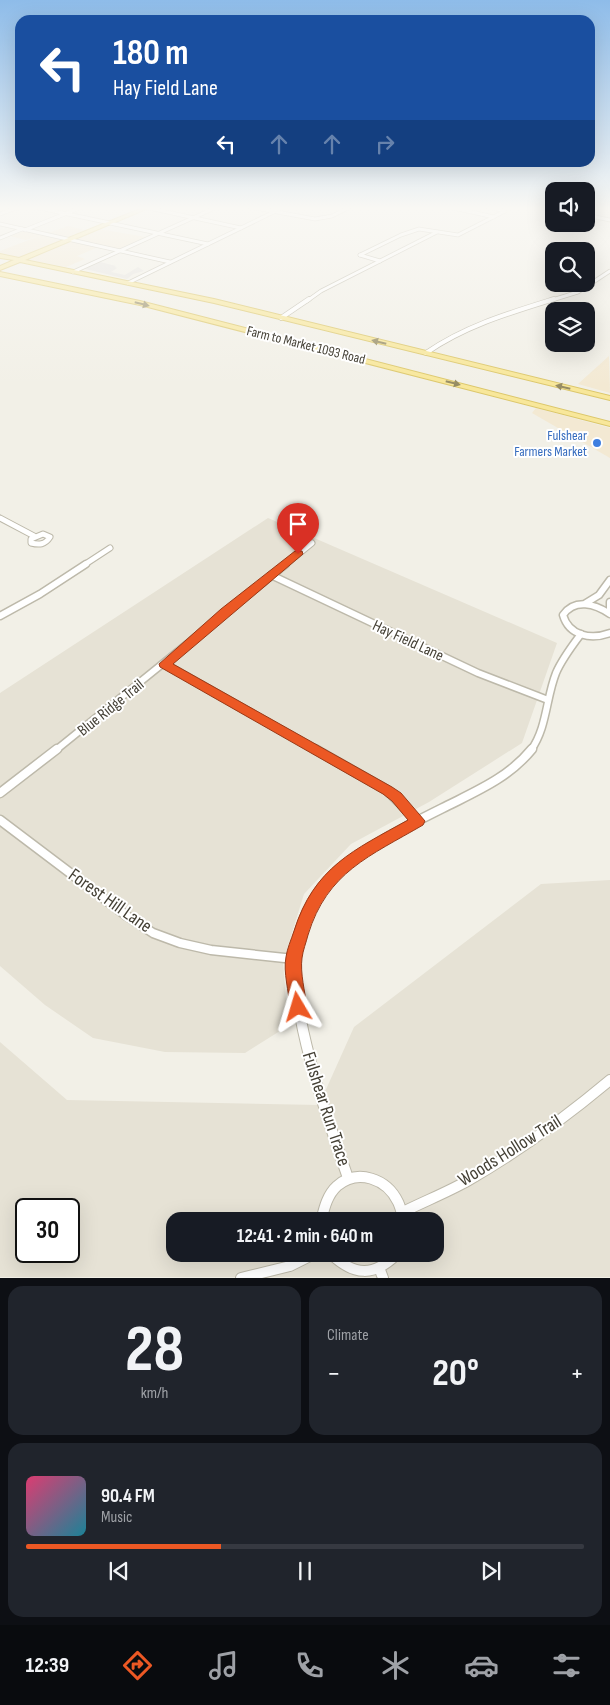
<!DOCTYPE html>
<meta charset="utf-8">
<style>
body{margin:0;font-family:"Sofia Sans Condensed",sans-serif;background:#20242c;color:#f1f3f6;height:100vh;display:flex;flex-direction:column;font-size:19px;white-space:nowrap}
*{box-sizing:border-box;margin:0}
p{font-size:16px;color:#9ea1a6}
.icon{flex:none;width:28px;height:28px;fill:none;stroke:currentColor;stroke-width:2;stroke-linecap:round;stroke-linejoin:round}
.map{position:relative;height:1278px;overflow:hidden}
.details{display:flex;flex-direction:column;gap:8px;padding:8px;background:#0d0f14;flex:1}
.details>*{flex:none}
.hud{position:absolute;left:15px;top:15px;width:580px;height:152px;border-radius:15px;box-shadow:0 5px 20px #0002;background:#1a4fa0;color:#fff;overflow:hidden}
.tools{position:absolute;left:545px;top:182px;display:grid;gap:10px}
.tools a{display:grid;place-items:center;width:50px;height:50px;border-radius:10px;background:#171b24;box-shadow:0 5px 20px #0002;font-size:25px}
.speed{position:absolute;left:15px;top:1198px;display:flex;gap:10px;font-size:25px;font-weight:700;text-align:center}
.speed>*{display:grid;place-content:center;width:65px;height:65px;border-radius:50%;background:#171b24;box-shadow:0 5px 20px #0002;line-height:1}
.speed .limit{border:2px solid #111;border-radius:8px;background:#fff;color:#111}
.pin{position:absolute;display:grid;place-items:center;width:42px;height:42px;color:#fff;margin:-51px -21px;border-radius:50% 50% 50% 0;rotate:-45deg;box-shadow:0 0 5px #0007}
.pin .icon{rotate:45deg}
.me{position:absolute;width:55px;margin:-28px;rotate:353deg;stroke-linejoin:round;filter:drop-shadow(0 0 4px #0008)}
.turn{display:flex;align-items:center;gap:18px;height:105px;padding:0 15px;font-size:22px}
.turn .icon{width:65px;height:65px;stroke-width:2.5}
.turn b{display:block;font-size:35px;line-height:42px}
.lanes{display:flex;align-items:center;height:48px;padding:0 15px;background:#0003;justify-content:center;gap:25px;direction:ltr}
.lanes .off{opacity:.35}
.big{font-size:38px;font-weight:700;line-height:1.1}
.details .card{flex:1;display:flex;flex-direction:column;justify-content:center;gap:8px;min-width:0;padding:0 18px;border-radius:15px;background:#20242c}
.details .dial{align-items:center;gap:0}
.dial b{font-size:65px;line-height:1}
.song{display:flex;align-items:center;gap:15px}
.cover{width:60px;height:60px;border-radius:8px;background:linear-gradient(135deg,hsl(340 70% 55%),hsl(190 70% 35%))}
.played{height:5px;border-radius:2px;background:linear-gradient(90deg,#ec5824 35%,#363941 35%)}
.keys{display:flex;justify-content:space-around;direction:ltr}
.heat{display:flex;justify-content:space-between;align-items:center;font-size:28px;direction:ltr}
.details .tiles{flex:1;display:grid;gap:8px;grid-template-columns:1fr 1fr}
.card:last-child{grid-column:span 2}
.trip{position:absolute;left:166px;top:1212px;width:278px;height:50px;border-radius:15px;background:#171b24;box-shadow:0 5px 20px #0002;font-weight:700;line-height:50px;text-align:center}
.menu{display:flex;height:80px;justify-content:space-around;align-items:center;background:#090b0e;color:#9ea1a6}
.menu .icon{width:35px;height:35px}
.menu .active{color:#ec5824}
.menu b{font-size:22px;color:#f1f3f6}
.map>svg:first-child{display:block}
</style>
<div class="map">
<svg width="610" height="1278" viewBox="0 0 610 1278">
<rect width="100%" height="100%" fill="#f2f0e7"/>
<g fill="#e6e2d5" fill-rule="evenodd">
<polygon points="268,518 557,643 522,743 429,802 351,844 304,894 283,962 288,1026 245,1053 165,1052 93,1038 45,1005 0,966 0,693"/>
<path d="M610 880V1277H0V1042L67 1100 319 1105 354 1027 541 884ZM26 1209H69V1251H26ZM175 1221H435V1254H175Z"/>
</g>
<g fill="#f3e9d3">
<polygon points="68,226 85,230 68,237 56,235 43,235 70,242 99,229 146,237 118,249 103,245 77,256 85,259 66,267 0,255 0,251 42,235 26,240 10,236 24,231 51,232"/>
<polygon points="609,356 610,393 578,384"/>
<polygon points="536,408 610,428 610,458 532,413"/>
</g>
<polygon fill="#e4e2de" points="100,262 116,266 115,267 117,268 111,272 125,275 138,267 144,271 133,274 127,279 85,269"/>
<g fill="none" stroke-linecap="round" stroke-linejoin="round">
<g stroke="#bdb9aa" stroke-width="4.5">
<g id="street-far5">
<polyline points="35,207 208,244"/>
<polyline points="144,207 241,228"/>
<polyline points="250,207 315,219 332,216 350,207"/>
<polyline points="449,207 494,217"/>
<polyline points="545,207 554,209"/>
<polyline points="0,214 19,207"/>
<polyline points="586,215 610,220"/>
<polyline points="0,224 170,262"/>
<polyline points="25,230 82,207"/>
<polyline points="0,238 22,229"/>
<polyline points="360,255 401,235 419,229 458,235 505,211 487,207"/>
<polyline points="360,255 380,261"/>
<polyline points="73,272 217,207"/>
<polyline points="128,283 284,207"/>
<polyline points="307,301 321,291 437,232"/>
<polyline points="549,301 578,292 610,271"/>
</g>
</g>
<g stroke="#bdb9aa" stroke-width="5.5">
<g id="street-far4">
<polyline points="281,318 309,299"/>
<path d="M426 353C465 326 509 313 554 299"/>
</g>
</g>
<g stroke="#bdb9aa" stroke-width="7">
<g id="street-far3">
<polyline points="0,518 34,536"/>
<path d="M43 534 50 537C45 545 39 545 31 543V539Z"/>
<polyline points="84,565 110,548"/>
<polyline points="285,565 312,543"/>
</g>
</g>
<g stroke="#bdb9aa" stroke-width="9">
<g id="street-far2">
<polyline points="271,575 478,673 548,700"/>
<polyline points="610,602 610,613"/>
<polyline points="586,603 599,595 610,580"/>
<path d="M610 614C595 604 575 598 563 615 569 636 591 640 610 633"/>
<polyline points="0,616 40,594 86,564"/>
<polyline points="165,664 317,750"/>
<polyline points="56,750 286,564"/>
<path d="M531 750C547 728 546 698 556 673 562 659 572 646 581 634"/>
</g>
</g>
<g stroke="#bdb9aa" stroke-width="11">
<g id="street-far1">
<polyline points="315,749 387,790 418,821"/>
<polyline points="0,793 57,749"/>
<polyline points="0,820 127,916 153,933 180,943 211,950 294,959"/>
<path d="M295 984C284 883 375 842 451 804 481 789 510 776 532 749"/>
</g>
</g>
<g stroke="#bdb9aa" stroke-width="12">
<g id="street">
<path d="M295 983C303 1050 326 1114 348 1178"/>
<path d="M403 1212C425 1201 448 1192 469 1180 519 1151 566 1117 610 1080"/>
<path d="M321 1221C324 1209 327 1195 337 1186 358 1168 387 1179 398 1202 401 1208 402 1215 404 1221"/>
<path d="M331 1254C354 1276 374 1277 397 1254"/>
<polyline points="380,1270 383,1278"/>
<polyline points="241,1278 290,1266 314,1254"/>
</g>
</g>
<g stroke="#dcc76b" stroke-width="2">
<g id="primary">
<polygon points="145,207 151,207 25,260 214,299 610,396 610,400 214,303 20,262 0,270 0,266 14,260 0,258 0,254 19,258"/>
<polygon points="0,272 140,301 610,422 610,426 140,305 0,276"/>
</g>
</g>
<use href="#street-far5" stroke="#fff" stroke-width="3"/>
<use href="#street-far4" stroke="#fff" stroke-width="4"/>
<use href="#street-far3" stroke="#fff" stroke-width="5"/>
<use href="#street-far2" stroke="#fff" stroke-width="6"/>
<use href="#street-far1" stroke="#fff" stroke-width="8"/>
<use href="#street" stroke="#fff" stroke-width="10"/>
<use href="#primary" fill="#f8e79a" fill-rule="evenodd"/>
</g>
<defs><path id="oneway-solid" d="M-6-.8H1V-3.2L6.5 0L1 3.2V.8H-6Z" transform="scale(1.25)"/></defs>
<g fill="#968c63">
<use href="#oneway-solid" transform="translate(142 304) rotate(14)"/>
<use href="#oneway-solid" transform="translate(379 342) rotate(-166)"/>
<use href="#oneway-solid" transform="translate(453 383) rotate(14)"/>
<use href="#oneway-solid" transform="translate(563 387) rotate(-167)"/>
</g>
<linearGradient id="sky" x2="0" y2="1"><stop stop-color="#8ebce9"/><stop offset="0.54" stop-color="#f9f8f4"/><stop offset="1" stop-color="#f9f8f4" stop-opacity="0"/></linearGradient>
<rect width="610" height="386" fill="url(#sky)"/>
<path fill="#ec5824" stroke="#993917" d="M295 551H302L303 554 173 664 392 787 401 793 425 821 423 825C370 856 327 872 308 935 306 943 303 950 302 958 300 973 305 992 307 1007L304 1013 298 1015 293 1013 290 1007C289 992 283 972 286 957 287 949 291 940 294 931 314 867 354 850 408 820L392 801 383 794 160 667 159 664 221 609Z"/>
<circle fill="#3f7fe0" stroke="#fff" stroke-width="2" cx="597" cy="443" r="5"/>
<g text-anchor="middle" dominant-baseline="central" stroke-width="4" stroke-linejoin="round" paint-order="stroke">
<g font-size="14" fill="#454136" stroke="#fff">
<text transform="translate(306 345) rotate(14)">Farm to Market 1093 Road</text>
</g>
<g font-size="14" fill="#366cbe" stroke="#fff" text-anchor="end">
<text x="587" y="435">Fulshear<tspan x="587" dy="16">Farmers Market</tspan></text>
</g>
<g font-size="16" fill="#454136" stroke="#fff">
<text transform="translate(408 641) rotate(25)">Hay Field Lane</text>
<text transform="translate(111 708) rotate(-39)">Blue Ridge Trail</text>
</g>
<g font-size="19" fill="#454136" stroke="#fff">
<text transform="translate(110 901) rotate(35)">Forest Hill Lane</text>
<text transform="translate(326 1109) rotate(72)">Fulshear Run Trace</text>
<text transform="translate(510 1151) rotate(-32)">Woods Hollow Trail</text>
</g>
</g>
</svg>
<div class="tools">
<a><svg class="icon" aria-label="sound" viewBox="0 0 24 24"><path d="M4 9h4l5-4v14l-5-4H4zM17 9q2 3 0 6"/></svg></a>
<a><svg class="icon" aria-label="search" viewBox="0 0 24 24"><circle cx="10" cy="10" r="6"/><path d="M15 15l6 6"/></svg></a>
<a><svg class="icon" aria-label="layers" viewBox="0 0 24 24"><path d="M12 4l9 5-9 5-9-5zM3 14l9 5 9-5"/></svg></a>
</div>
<div class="speed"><div class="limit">30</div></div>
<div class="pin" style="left:298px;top:554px;background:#d93025"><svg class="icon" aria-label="arrive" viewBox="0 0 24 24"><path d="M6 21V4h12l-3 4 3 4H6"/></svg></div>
<svg class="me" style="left:298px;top:1007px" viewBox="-20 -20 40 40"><path d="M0-17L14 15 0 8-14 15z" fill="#ec5824" stroke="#fff" stroke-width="4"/></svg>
<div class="trip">12:41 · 2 min · 640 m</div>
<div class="hud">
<div class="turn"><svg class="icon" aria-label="left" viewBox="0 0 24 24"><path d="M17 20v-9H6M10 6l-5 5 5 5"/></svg><div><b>180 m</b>Hay Field Lane</div></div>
<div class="lanes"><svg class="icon" aria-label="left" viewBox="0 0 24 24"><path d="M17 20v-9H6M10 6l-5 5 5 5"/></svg><svg class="icon off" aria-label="ahead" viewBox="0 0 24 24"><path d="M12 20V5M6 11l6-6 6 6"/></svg><svg class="icon off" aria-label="ahead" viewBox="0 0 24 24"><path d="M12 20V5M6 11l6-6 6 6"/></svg><svg class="icon off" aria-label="right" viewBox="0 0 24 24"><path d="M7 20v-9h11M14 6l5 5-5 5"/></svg></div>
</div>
</div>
<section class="details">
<div class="tiles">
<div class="card dial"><b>28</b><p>km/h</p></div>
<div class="card"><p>Climate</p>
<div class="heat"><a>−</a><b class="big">20°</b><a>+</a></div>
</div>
<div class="card">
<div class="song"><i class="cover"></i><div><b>90.4 FM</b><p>Music</p></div></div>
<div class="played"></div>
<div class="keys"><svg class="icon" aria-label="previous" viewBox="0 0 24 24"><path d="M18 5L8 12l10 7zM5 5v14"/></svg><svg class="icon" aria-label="pause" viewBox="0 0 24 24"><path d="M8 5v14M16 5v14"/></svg><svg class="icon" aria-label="next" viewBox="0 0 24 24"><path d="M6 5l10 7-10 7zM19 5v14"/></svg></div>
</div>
</div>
</section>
<nav class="menu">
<b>12:39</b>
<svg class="icon active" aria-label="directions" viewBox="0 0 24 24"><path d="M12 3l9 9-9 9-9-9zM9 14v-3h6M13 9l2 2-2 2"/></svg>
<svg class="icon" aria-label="music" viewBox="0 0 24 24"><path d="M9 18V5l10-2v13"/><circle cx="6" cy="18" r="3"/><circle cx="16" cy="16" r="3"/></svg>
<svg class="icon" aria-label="phone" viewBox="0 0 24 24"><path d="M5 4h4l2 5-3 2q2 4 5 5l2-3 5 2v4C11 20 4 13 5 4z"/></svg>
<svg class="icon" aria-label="climate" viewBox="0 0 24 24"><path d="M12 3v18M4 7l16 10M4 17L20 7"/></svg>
<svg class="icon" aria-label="car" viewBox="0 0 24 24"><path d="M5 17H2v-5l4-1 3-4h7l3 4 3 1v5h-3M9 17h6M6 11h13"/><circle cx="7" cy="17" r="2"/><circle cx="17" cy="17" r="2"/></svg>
<svg class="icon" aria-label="filters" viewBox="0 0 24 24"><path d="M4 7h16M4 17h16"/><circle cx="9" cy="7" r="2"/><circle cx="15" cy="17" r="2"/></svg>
</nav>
